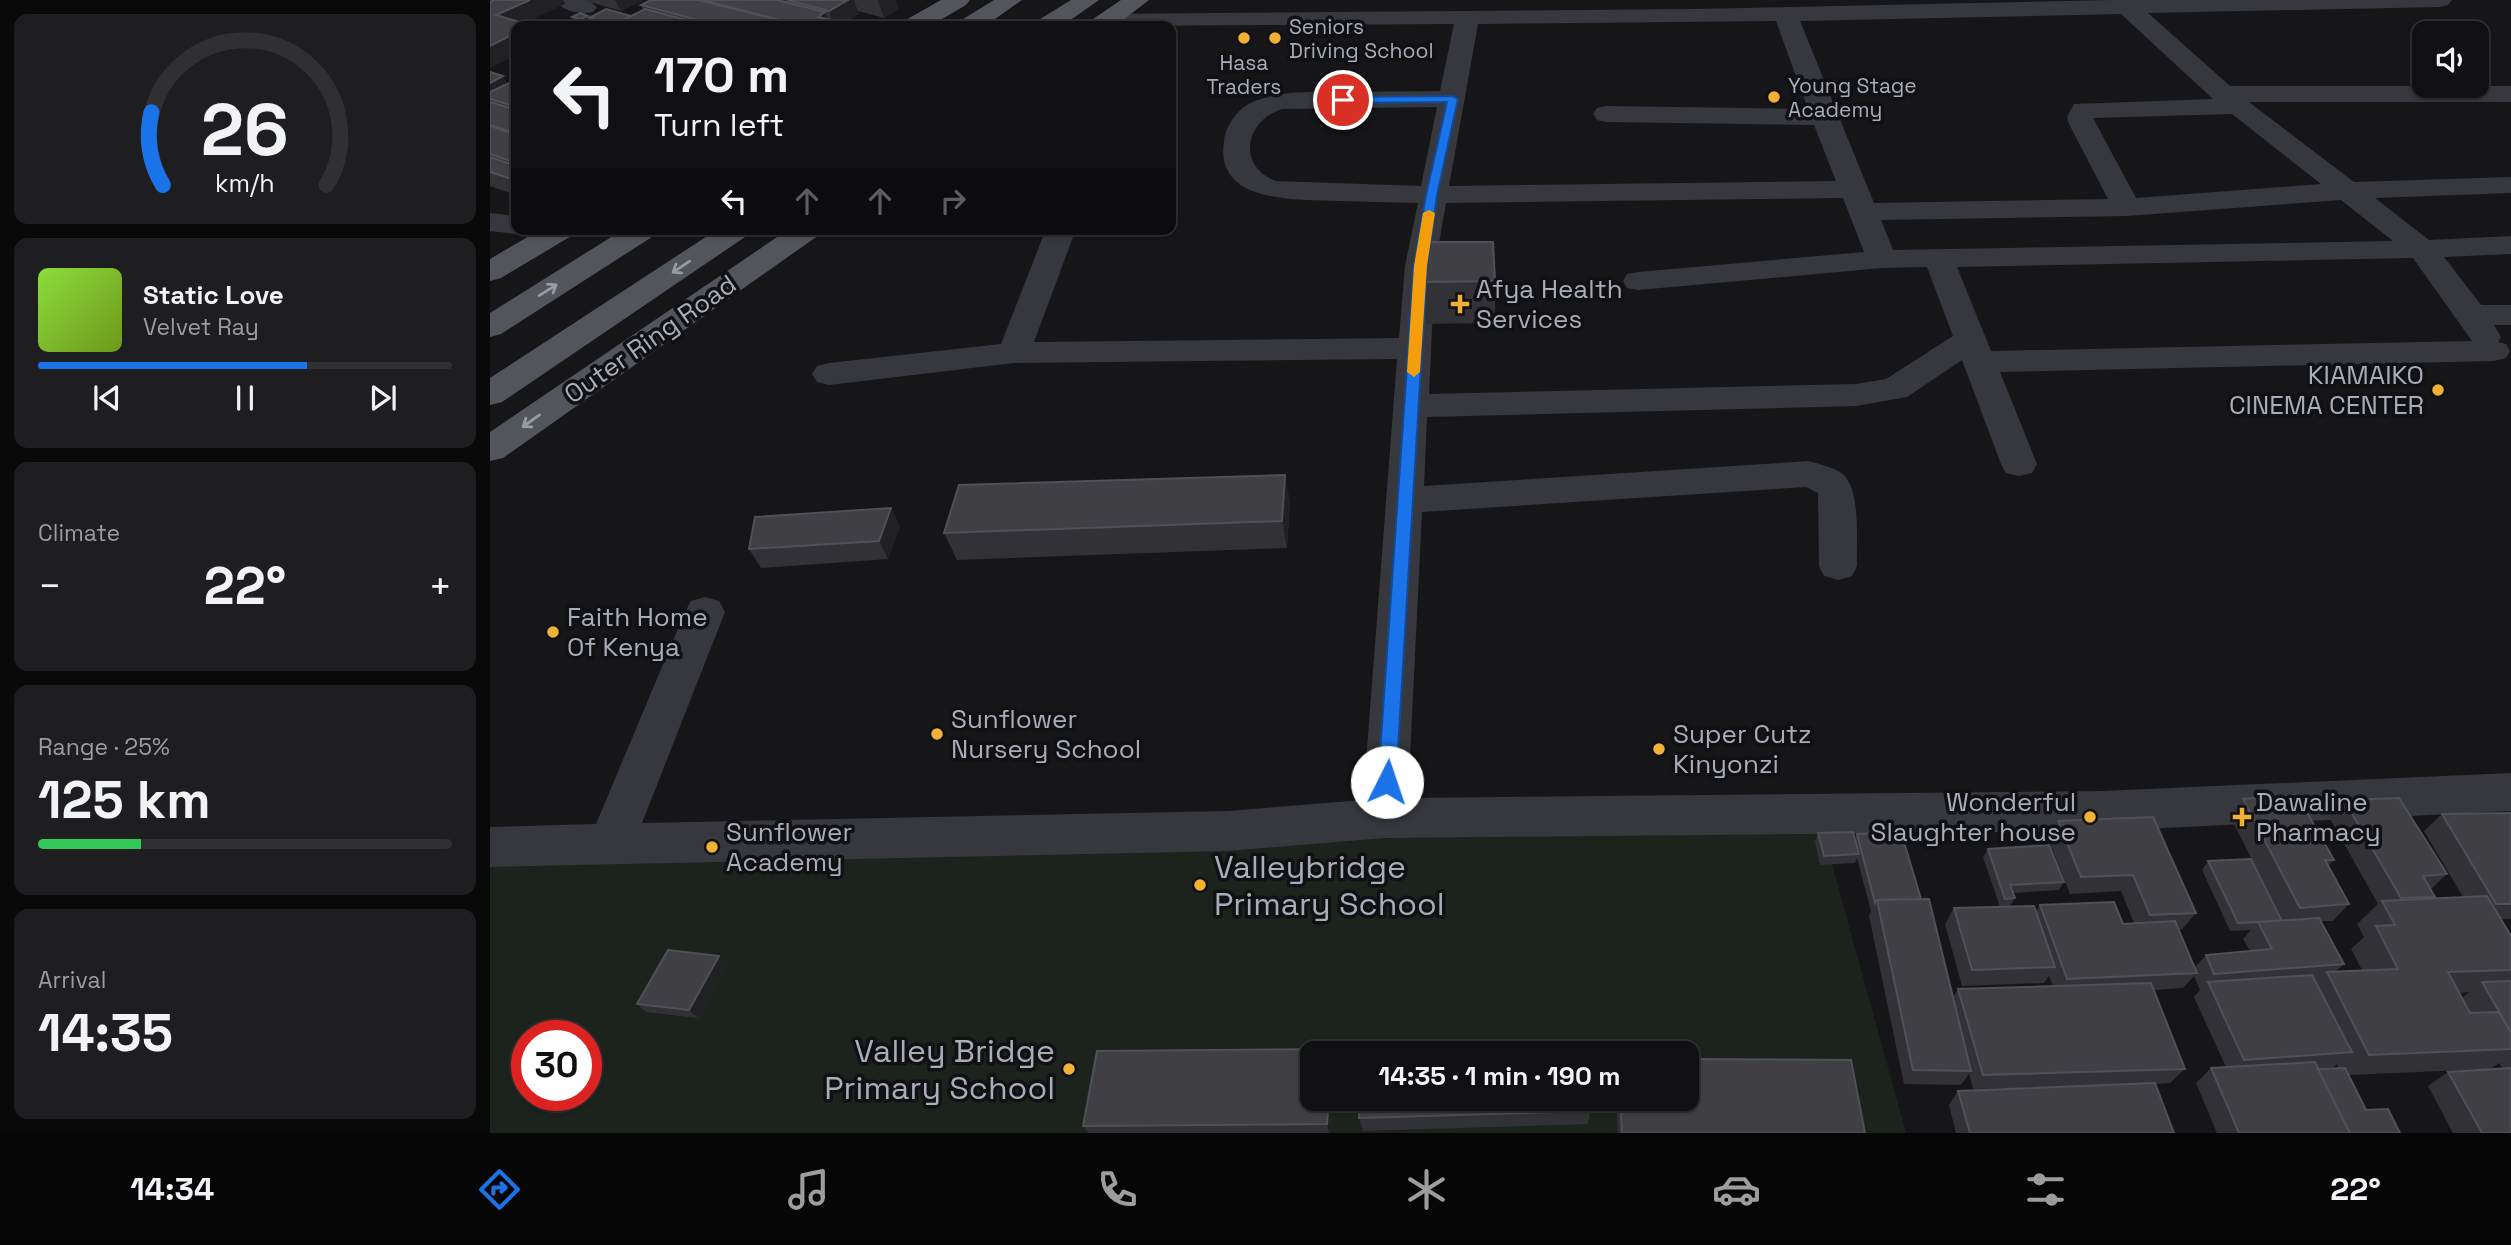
<!DOCTYPE html>
<meta charset="utf-8">
<style>
body{margin:0;font-family:"Space Grotesk",sans-serif;background:#1e1e20;color:#f1f3f6;height:100vh;display:flex;flex-direction:column;font-size:26px;white-space:nowrap}
*{box-sizing:border-box;margin:0}
p{font-size:23px;color:#9c9d9f}
.icon{flex:none;width:38px;height:38px;fill:none;stroke:currentColor;stroke-width:2;stroke-linecap:round;stroke-linejoin:round}
.map{position:relative;flex:1;overflow:hidden}
.drawer{display:flex;flex-direction:column;gap:14px;padding:14px;background:#09090a;width:490px}
.drawer>*{flex:none}
.guide{position:absolute;left:21px;top:21px;width:665px;height:214px;border-radius:14px;box-shadow:0 2px 5px #0004,0 0 0 2px #303032;background:#101012;color:#f1f3f6;overflow:hidden}
.tools{position:absolute;left:1922px;top:21px;display:grid;gap:14px}
.tools a{display:grid;place-items:center;width:77px;height:77px;border-radius:14px;background:#101012;box-shadow:0 2px 5px #0004,0 0 0 2px #303032;font-size:35px}
.speed{position:absolute;left:21px;top:1020px;display:flex;gap:14px;font-size:35px;font-weight:700;text-align:center}
.speed>*{display:grid;place-content:center;width:91px;height:91px;border-radius:50%;background:#101012;box-shadow:0 2px 5px #0004,0 0 0 2px #303032;line-height:1}
.speed .limit{border:10px solid #d22;background:#fff;color:#111}
.pin{position:absolute;display:grid;place-items:center;width:60px;height:60px;color:#fff;margin:-30px;border:4px solid #fff;border-radius:50%;box-shadow:0 2px 7px #0007}
.me{position:absolute;width:77px;margin:-38px;rotate:4deg;stroke-linejoin:round;filter:drop-shadow(0 0 5px #0008)}
.turn{display:flex;align-items:center;gap:24px;height:147px;padding:0 28px;font-size:32px}
.turn .icon{width:91px;height:91px;stroke-width:2.5}
.turn b{display:block;font-size:49px;line-height:60px}
.lanes{display:flex;align-items:center;height:66px;padding:0 28px;background:#0003;justify-content:center;gap:35px;direction:ltr}
.lanes .off{opacity:.35}
.big{font-size:52px;font-weight:700;line-height:1.1}
.drawer .card{flex:1;display:flex;flex-direction:column;justify-content:center;gap:10px;min-width:0;padding:0 24px;border-radius:14px;background:#1e1e20}
.drawer .dial{align-items:center;gap:0}
.dial svg{height:182px;overflow:visible;fill:none;stroke:#303032;stroke-width:7;stroke-linecap:round;text-anchor:middle}
.dial text{fill:#f1f3f6;stroke:none}
.song{display:flex;align-items:center;gap:21px}
.cover{width:84px;height:84px;border-radius:10px;background:linear-gradient(135deg,hsl(90 70% 55%),hsl(80 70% 35%))}
.played{height:7px;border-radius:4px;background:linear-gradient(90deg,#1a73e8 65%,#303032 65%)}
.keys{display:flex;justify-content:space-around;direction:ltr}
.heat{display:flex;justify-content:space-between;align-items:center;font-size:38px;direction:ltr}
.charge{height:10px;border-radius:5px;background:linear-gradient(90deg,#34c759 25%,#303032 0)}
.trip{position:absolute;left:810px;top:1041px;width:399px;height:70px;border-radius:14px;background:#101012;box-shadow:0 2px 5px #0004,0 0 0 2px #303032;font-weight:700;line-height:70px;text-align:center}
.menu{display:flex;height:112px;justify-content:space-around;align-items:center;background:#060607;color:#9c9d9f}
.menu .icon{width:49px;height:49px}
.menu .current{color:#1a73e8}
.menu b{font-size:32px;color:#f1f3f6}
main{display:flex;flex:1;min-height:0}
.map>svg:first-child{display:block}
</style>
<main>
<section class="drawer">
<div class="card dial"><svg viewBox="0 0 100 80">
<path d="M14 69A42 42 0 1 1 86 69"/>
<path d="M14 69A42 42 0 0 1 9 37" stroke="#1a73e8"/>
<text x="50" y="56" font-size="32" font-weight="700">26</text>
<text x="50" y="72" font-size="11">km/h</text>
</svg></div>
<div class="card">
<div class="song"><i class="cover"></i><div><b>Static Love</b><p>Velvet Ray</p></div></div>
<div class="played"></div>
<div class="keys"><svg class="icon" aria-label="previous" viewBox="0 0 24 24"><path d="M18 5L8 12l10 7zM5 5v14"/></svg><svg class="icon" aria-label="pause" viewBox="0 0 24 24"><path d="M8 5v14M16 5v14"/></svg><svg class="icon" aria-label="next" viewBox="0 0 24 24"><path d="M6 5l10 7-10 7zM19 5v14"/></svg></div>
</div>
<div class="card"><p>Climate</p>
<div class="heat"><a>−</a><b class="big">22°</b><a>+</a></div>
</div>
<div class="card"><p>Range · 25%</p><b class="big">125 km</b><div class="charge"></div></div>
<div class="card"><p>Arrival</p><b class="big">14:35</b></div>
</section>
<div class="map">
<svg width="2021" height="1133" viewBox="0 0 2021 1133">
<rect width="100%" height="100%" fill="#161618"/>
<path fill="#1c231d" fill-rule="evenodd" d="M1330 821 1416 1133H0V828ZM37 1036H96V1096H37ZM822 1054H1197V1099H822Z"/>
<g fill="none" stroke-linecap="round" stroke-linejoin="round">
<g fill="#37383d" fill-rule="evenodd">
<path d="M64 0H98L107 7 103 12C91 15 72 11 64 0Z"/>
<path d="M1621 0H1962L1958 5 1950 7 1658 13 1740 86H2021V102H1759L1864 182 2021 177V193L1885 198 1939 240 2021 236V254L1954 257 1991 305H2021V325H2004L2011 337 2008 342 2016 344 2020 351 2016 358 2004 361 1510 372 1547 464 1542 473 1529 476 1516 473 1511 464 1472 360 1417 397 1366 406 937 417 934 486 1319 461C1329 464 1341 467 1350 472 1372 486 1366 542 1367 566L1362 576 1348 580 1334 576 1329 566 1328 493 1316 487 932 512 918 798 1613 791 2021 773V811L1613 831 894 838 738 851 0 867V827L106 824 195 612 201 601 215 597 229 601 235 612 152 823 738 811 873 800 907 359 524 363 339 385 327 382 322 374 327 366 339 363 511 344 556 229H586L544 342 909 338 915 266 928 203C901 202 874 202 848 201 808 199 724 205 734 141 736 124 749 107 765 101 794 90 824 92 854 92 886 92 918 91 950 91L964 24 619 26 611 24 607 19 611 14 1205 9ZM1631 14 1723 99 1584 104 1577 117 1579 124 1618 199 1384 203 1310 21ZM1286 21 1318 109 1116 106 1107 108 1103 114 1107 120 1116 122 1324 125 1346 181 959 186 988 24ZM947 107 931 186 786 181C747 167 754 121 792 109ZM1742 114 1831 184 1646 198 1603 118ZM1353 198 1374 252 1148 272 1137 274 1133 281 1137 288 1148 290 1392 268 1437 267 1463 336 1396 379 1366 384 939 394 945 266 956 203ZM1851 200 1903 241 1403 250 1391 220 1637 216ZM1923 258 1982 341 1501 351 1467 267Z"/>
<polygon points="0,213 26,216 26,229 38,229 26,234 0,231"/>
</g>
<g fill="#53555c" fill-rule="evenodd">
<polygon points="451,0 480,0 476,5 440,26 411,26 414,21"/>
<polygon points="504,0 532,0 495,26 467,26 470,21"/>
<polygon points="581,0 609,0 572,26 544,26 547,21"/>
<polygon points="631,0 659,0 625,26 597,26 600,21"/>
<polygon points="51,229 88,229 83,235 11,278 0,281 0,259"/>
<polygon points="134,229 170,229 165,235 11,334 0,337 0,313"/>
<polygon points="228,229 263,229 258,235 12,402 0,405 0,378"/>
<polygon points="299,229 334,229 329,235 13,458 0,461 0,432"/>
</g>
</g>
<g fill="#323236" fill-rule="evenodd">
<polygon points="93,0 154,0 131,11"/>
<polygon points="158,0 405,0 408,9 394,18 368,11 369,14 348,26 104,26 99,18 141,16 153,10 151,5 160,1"/>
<polygon points="98,16 102,25 99,26 87,26 82,17"/>
<polygon points="0,72 17,83 25,85 22,80 26,78 26,195 0,186"/>
<polygon points="1005,281 1005,323 936,324 934,282"/>
<polygon points="800,501 797,548 467,560 454,533"/>
<polygon points="401,508 410,527 398,559 271,568 259,549"/>
<path d="M1753 799 1844 860 1838 866 1859 904 1843 921H1830L1854 964 1846 971 1872 970 1861 949 1874 937 1867 924 1888 904 1839 817 1854 800 1957 874 1941 889 1945 897 1943 899 1973 897 1934 831 1952 814 2021 813V919H2011L2021 936V1133H1963L1938 1086 1958 1072 1998 1069 1859 1075 1876 1110 1910 1133H1727L1706 1083 1721 1068 1736 1067 1704 997 1711 989 1710 990 1704 976 1693 988 1664 990 1695 1069 1680 1083 1665 1084 1684 1133H1466L1459 1105 1468 1091 1566 1087 1483 1089 1479 1074 1471 1085 1414 1084 1379 916 1381 911 1367 858 1365 863 1330 865 1325 842 1328 833 1365 839 1367 834 1431 899 1463 997 1468 989 1563 986 1559 976 1554 983 1472 986 1455 924 1464 908 1510 907 1493 857 1498 849 1574 882 1569 890 1523 893 1525 898 1520 906 1546 912 1550 905 1633 924 1644 923 1631 891 1580 894 1558 838 1568 821 1706 913 1692 929H1688L1705 967 1716 955 1760 951 1753 939 1761 930 1740 931 1712 870 1718 861 1793 921 1740 816ZM1979 992 1972 998 1969 993ZM2009 1063 2013 1069H2000ZM1847 1064 1849 1068 1828 1069V1068L1844 1067Z"/>
<polygon points="237,964 208,1018 156,1012 147,1004"/>
<polygon points="842,1049 843,1054 822,1054 822,1099 843,1099 841,1133 598,1133 593,1126 607,1051"/>
<polygon points="1126,1099 1197,1099 1375,1133 1128,1133"/>
<polygon points="1100,1111 1098,1124 873,1131 869,1118"/>
</g>
<g fill="#212124">
<polygon points="0,0 73,0 75,4 29,26 0,22"/>
<polygon points="125,0 154,0 131,11"/>
<polygon points="358,0 364,0 369,14 348,26 345,26 339,11"/>
<polygon points="389,0 405,0 408,9 394,18 388,1"/>
<polygon points="335,12 339,21 341,20 344,26 330,26 328,17"/>
<polygon points="98,16 102,25 99,26 94,26 90,19"/>
<polygon points="131,22 134,26 126,26 125,25"/>
<polygon points="26,33 26,55 0,68 0,46"/>
<polygon points="13,76 24,94 0,99 0,83"/>
<polygon points="26,176 26,186 22,179"/>
<polygon points="795,475 800,501 797,548 792,521"/>
<polygon points="401,508 410,527 398,559 389,541"/>
<polygon points="229,956 237,964 208,1018 199,1010"/>
<polygon points="839,1099 843,1099 841,1133 839,1133 837,1124"/>
</g>
<g fill="#3f3f44" stroke="#4f5156" stroke-width="2">
<polygon points="4,0 40,0 6,15 42,26 26,26 26,33 0,46 0,2"/>
<polygon points="161,0 208,0 312,26 214,0 287,0 335,12 328,17 341,20 330,26 230,26 151,5"/>
<polygon points="297,0 358,0 339,11"/>
<polygon points="116,9 141,16 125,25 99,18"/>
<polygon points="155,9 219,26 150,26 131,21"/>
<polygon points="90,13 98,16 90,19 82,17"/>
<polygon points="0,72 13,76 0,83"/>
<polygon points="19,83 26,85 26,107 0,99 0,92"/>
<polygon points="0,102 26,110 26,133 0,125"/>
<polygon points="0,126 26,135 26,163 0,154"/>
<polygon points="0,157 26,166 26,176 22,179 0,172"/>
<polygon points="934,242 1003,242 1005,281 934,282"/>
<polygon points="795,475 792,521 454,533 469,485"/>
<polygon points="401,508 389,541 259,549 265,517"/>
<polygon points="1807,795 1844,860 1835,860 1859,904 1810,908 1753,799"/>
<polygon points="1909,798 1957,874 1933,876 1945,897 1911,898 1854,800"/>
<polygon points="2021,813 2021,904 2006,904 1952,814"/>
<polygon points="1663,817 1706,913 1660,915 1643,875 1591,877 1568,821"/>
<polygon points="1363,832 1369,854 1334,856 1328,833"/>
<polygon points="1411,832 1431,899 1387,900 1385,903 1367,834"/>
<polygon points="1559,845 1574,882 1520,885 1525,898 1515,899 1498,849"/>
<polygon points="1761,859 1792,921 1748,923 1718,861"/>
<polygon points="1997,896 2021,936 2021,970 1958,972 1980,1013 2009,1012 2021,1033 2021,1049 1879,1055 1837,972 1908,969 1886,926 1905,925 1892,901"/>
<polygon points="1439,899 1481,1071 1423,1070 1387,900"/>
<polygon points="1624,902 1633,924 1685,921 1707,973 1577,979 1550,905"/>
<polygon points="1544,906 1565,967 1482,970 1464,908"/>
<polygon points="1829,918 1854,964 1724,974 1716,955 1782,949 1768,922"/>
<polygon points="178,950 229,956 199,1010 147,1004"/>
<polygon points="1822,975 1862,1052 1754,1060 1718,982"/>
<polygon points="2021,981 2021,1032 1992,982"/>
<polygon points="1661,983 1695,1069 1493,1075 1468,989"/>
<polygon points="1095,1041 1096,1054 872,1054 872,1048"/>
<polygon points="842,1049 842,1054 822,1054 822,1099 839,1099 837,1124 593,1126 607,1051"/>
<polygon points="1197,1059 1361,1060 1375,1133 1132,1133 1130,1099 1197,1099"/>
<polygon points="1825,1062 1860,1133 1749,1133 1721,1068"/>
<polygon points="1855,1068 1876,1110 1898,1109 1910,1133 1860,1133 1828,1069"/>
<polygon points="2021,1068 2021,1133 1992,1133 1958,1072"/>
<polygon points="1665,1083 1684,1133 1480,1133 1468,1091"/>
<polygon points="870,1099 1099,1099 1100,1111 869,1118"/>
</g>
<defs><path id="oneway-shaft" d="M-6 0H5M1.5-3L5.5 0L1.5 3" fill="none" stroke-width="1.6" stroke-linecap="round" stroke-linejoin="round" transform="scale(1.75)"/></defs>
<g stroke="#979ba6">
<use href="#oneway-shaft" transform="translate(191 267) rotate(146)"/>
<use href="#oneway-shaft" transform="translate(58 290) rotate(-32)"/>
<use href="#oneway-shaft" transform="translate(41 421) rotate(145)"/>
</g>
<polygon fill="#1a73e8" stroke="#114b97" stroke-width="2" points="963,96 968,99 947,195 937,266 906,782 904,788 897,790 891,788 888,782 924,266 936,195 957,102 853,103 847,100 853,97"/>
<polygon fill="#f59e0b" points="939,210 945,213 937,266 930,372 924,377 917,372 924,266 933,213"/>
<g fill="#f2b134" stroke="#111113" stroke-width="2.5">
<circle cx="754" cy="38" r="7"/>
<circle cx="785" cy="38" r="7"/>
<circle cx="1284" cy="97" r="7"/>
<path d="M966.5 293.5h7v7h7v7h-7v7h-7v-7h-7v-7h7z"/>
<circle cx="1948" cy="390" r="7"/>
<circle cx="63" cy="632" r="7"/>
<circle cx="447" cy="734" r="7"/>
<circle cx="1169" cy="749" r="7"/>
<circle cx="1600" cy="817" r="7"/>
<path d="M1748.5 806.5h7v7h7v7h-7v7h-7v-7h-7v-7h7z"/>
<circle cx="222" cy="847" r="7"/>
<circle cx="710" cy="885" r="7"/>
<circle cx="579" cy="1069" r="7"/>
</g>
<g text-anchor="middle" dominant-baseline="central" stroke-width="7" stroke-linejoin="round" paint-order="stroke">
<g font-size="21" fill="#a8adb8" stroke="#111113" text-anchor="start">
<text x="799" y="26">Seniors<tspan x="799" dy="24">Driving School</tspan></text>
<text x="754" y="62" text-anchor="middle">Hasa<tspan x="754" dy="24">Traders</tspan></text>
<text x="1298" y="85">Young Stage<tspan x="1298" dy="24">Academy</tspan></text>
</g>
<g font-size="26" fill="#a8adb8" stroke="#111113" text-anchor="start">
<text x="986" y="289">Afya Health<tspan x="986" dy="30">Services</tspan></text>
<text x="1934" y="375" text-anchor="end">KIAMAIKO<tspan x="1934" dy="30">CINEMA CENTER</tspan></text>
<text x="77" y="617">Faith Home<tspan x="77" dy="30">Of Kenya</tspan></text>
<text x="461" y="719">Sunflower<tspan x="461" dy="30">Nursery School</tspan></text>
<text x="1183" y="734">Super Cutz<tspan x="1183" dy="30">Kinyonzi</tspan></text>
<text x="1586" y="802" text-anchor="end">Wonderful<tspan x="1586" dy="30">Slaughter house</tspan></text>
<text x="1766" y="802">Dawaline<tspan x="1766" dy="30">Pharmacy</tspan></text>
<text x="236" y="832">Sunflower<tspan x="236" dy="30">Academy</tspan></text>
</g>
<g font-size="26" fill="#a8adb8" stroke="#111113">
<text transform="translate(160 339) rotate(-35)">Outer Ring Road</text>
</g>
<g font-size="32" fill="#a8adb8" stroke="#111113" text-anchor="start">
<text x="724" y="867">Valleybridge<tspan x="724" dy="37">Primary School</tspan></text>
<text x="565" y="1051" text-anchor="end">Valley Bridge<tspan x="565" dy="37">Primary School</tspan></text>
</g>
</g>
</svg>
<div class="tools">
<a><svg class="icon" aria-label="sound" viewBox="0 0 24 24"><path d="M4 9h4l5-4v14l-5-4H4zM17 9q2 3 0 6"/></svg></a>
</div>
<div class="speed"><div class="limit">30</div></div>
<div class="pin" style="left:853px;top:100px;background:#d93025"><svg class="icon" aria-label="arrive" viewBox="0 0 24 24"><path d="M6 21V4h12l-3 4 3 4H6"/></svg></div>
<svg class="me" style="left:897px;top:782px" viewBox="-20 -20 40 40"><circle r="19" fill="#fff"/><path d="M0-13L10 11 0 6-10 11z" fill="#1a73e8"/></svg>
<div class="trip">14:35 · 1 min · 190 m</div>
<div class="guide">
<div class="turn"><svg class="icon" aria-label="left" viewBox="0 0 24 24"><path d="M17 20v-9H6M10 6l-5 5 5 5"/></svg><div><b>170 m</b>Turn left</div></div>
<div class="lanes"><svg class="icon" aria-label="left" viewBox="0 0 24 24"><path d="M17 20v-9H6M10 6l-5 5 5 5"/></svg><svg class="icon off" aria-label="ahead" viewBox="0 0 24 24"><path d="M12 20V5M6 11l6-6 6 6"/></svg><svg class="icon off" aria-label="ahead" viewBox="0 0 24 24"><path d="M12 20V5M6 11l6-6 6 6"/></svg><svg class="icon off" aria-label="right" viewBox="0 0 24 24"><path d="M7 20v-9h11M14 6l5 5-5 5"/></svg></div>
</div>
</div>
</main>
<nav class="menu">
<b>14:34</b>
<svg class="icon current" aria-label="directions" viewBox="0 0 24 24"><path d="M12 3l9 9-9 9-9-9zM9 14v-3h6M13 9l2 2-2 2"/></svg>
<svg class="icon" aria-label="music" viewBox="0 0 24 24"><path d="M9 18V5l10-2v13"/><circle cx="6" cy="18" r="3"/><circle cx="16" cy="16" r="3"/></svg>
<svg class="icon" aria-label="phone" viewBox="0 0 24 24"><path d="M5 4h4l2 5-3 2q2 4 5 5l2-3 5 2v4C11 20 4 13 5 4z"/></svg>
<svg class="icon" aria-label="climate" viewBox="0 0 24 24"><path d="M12 3v18M4 7l16 10M4 17L20 7"/></svg>
<svg class="icon" aria-label="car" viewBox="0 0 24 24"><path d="M5 17H2v-5l4-1 3-4h7l3 4 3 1v5h-3M9 17h6M6 11h13"/><circle cx="7" cy="17" r="2"/><circle cx="17" cy="17" r="2"/></svg>
<svg class="icon" aria-label="filters" viewBox="0 0 24 24"><path d="M4 7h16M4 17h16"/><circle cx="9" cy="7" r="2"/><circle cx="15" cy="17" r="2"/></svg>
<b>22°</b>
</nav>
